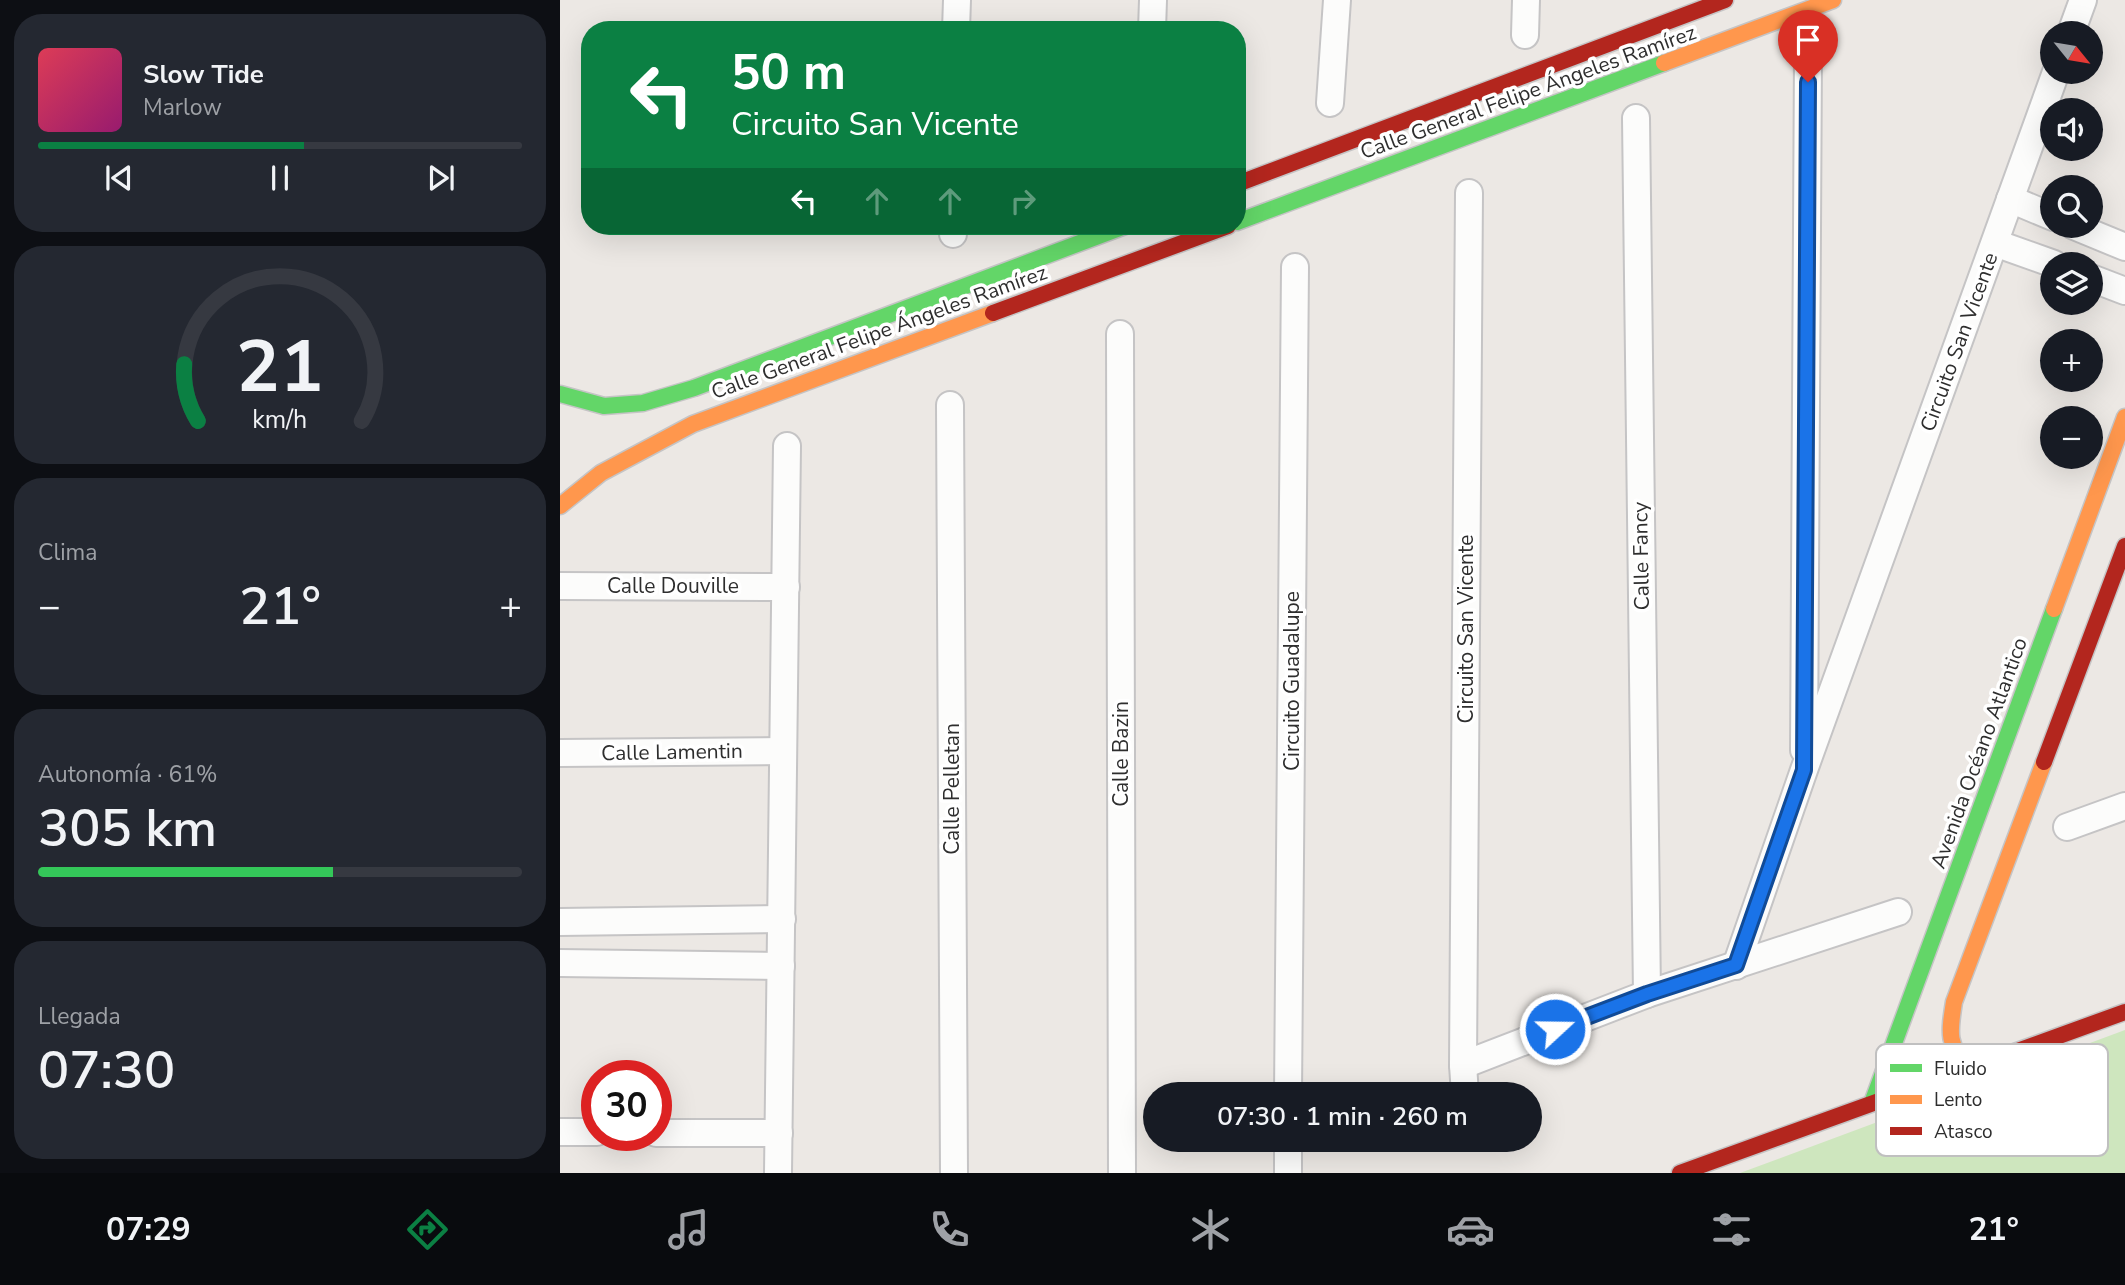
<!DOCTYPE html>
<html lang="es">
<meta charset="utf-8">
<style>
body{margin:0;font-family:"Nunito Sans",sans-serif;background:#242831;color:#f1f3f6;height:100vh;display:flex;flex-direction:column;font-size:26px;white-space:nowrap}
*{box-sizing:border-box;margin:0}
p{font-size:23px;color:#9ea1a6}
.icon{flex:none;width:38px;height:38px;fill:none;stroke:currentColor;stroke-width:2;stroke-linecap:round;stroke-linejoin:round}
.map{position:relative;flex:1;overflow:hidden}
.side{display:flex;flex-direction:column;gap:14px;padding:14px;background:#0d0f14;width:560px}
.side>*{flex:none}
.top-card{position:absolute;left:21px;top:21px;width:665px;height:214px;border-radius:28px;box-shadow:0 7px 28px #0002;background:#0b8043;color:#fff;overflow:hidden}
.needle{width:46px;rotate:120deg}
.tools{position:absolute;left:1480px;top:21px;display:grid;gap:14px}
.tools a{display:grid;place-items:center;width:63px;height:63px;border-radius:50%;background:#171b24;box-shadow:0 7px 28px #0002;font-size:35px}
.speed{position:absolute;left:21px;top:1060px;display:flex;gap:14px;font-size:35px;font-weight:700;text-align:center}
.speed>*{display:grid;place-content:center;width:91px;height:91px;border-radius:50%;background:#171b24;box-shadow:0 7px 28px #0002;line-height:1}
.speed .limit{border:10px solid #d22;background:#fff;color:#111}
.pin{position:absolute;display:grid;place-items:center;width:60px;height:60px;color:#fff;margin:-72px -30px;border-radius:50% 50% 50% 0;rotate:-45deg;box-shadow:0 0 7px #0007}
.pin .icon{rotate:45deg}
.me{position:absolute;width:77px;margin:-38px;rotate:69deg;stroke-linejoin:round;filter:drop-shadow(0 0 5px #0008)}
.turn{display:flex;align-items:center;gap:24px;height:147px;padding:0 35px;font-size:32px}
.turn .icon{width:91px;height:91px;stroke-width:2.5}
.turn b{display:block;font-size:49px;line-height:60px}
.lanes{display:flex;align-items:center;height:66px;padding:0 35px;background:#0003;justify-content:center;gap:35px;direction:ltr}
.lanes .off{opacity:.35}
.big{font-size:52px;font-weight:600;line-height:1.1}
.side .widget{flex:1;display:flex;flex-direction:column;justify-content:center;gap:10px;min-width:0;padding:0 24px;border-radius:28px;background:#242831}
.side .dial{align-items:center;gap:0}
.dial svg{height:182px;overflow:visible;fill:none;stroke:#363941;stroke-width:7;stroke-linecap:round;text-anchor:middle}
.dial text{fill:#f1f3f6;stroke:none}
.song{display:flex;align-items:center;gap:21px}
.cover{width:84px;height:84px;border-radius:10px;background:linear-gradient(135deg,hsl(350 70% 55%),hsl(320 70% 35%))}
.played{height:7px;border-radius:4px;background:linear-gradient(90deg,#0b8043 55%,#363941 55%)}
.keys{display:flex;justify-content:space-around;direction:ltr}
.heat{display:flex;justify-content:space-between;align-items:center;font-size:38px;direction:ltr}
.charge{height:10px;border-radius:5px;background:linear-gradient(90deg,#34c759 61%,#363941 0)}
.trip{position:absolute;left:583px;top:1082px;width:399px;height:70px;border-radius:35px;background:#171b24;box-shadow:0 7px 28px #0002;font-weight:600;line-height:70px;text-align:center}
.menu{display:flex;height:112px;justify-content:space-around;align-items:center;background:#090b0e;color:#9ea1a6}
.menu .icon{width:49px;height:49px}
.menu .active{color:#0b8043}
.menu b{font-size:32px;color:#f1f3f6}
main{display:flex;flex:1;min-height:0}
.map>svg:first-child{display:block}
</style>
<main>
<section class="side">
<div class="widget">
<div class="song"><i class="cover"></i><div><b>Slow Tide</b><p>Marlow</p></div></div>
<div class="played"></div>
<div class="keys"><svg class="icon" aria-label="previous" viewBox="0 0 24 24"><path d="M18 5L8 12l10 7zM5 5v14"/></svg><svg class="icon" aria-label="pause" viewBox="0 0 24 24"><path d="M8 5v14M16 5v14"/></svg><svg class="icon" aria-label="next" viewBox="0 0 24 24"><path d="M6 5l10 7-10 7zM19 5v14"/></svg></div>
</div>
<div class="widget dial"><svg viewBox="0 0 100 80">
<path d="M14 69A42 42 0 1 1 86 69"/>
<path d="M14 69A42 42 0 0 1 8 44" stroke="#0b8043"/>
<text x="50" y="56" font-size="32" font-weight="700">21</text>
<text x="50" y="72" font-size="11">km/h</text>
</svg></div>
<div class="widget"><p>Clima</p>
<div class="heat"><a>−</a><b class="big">21°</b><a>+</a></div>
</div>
<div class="widget"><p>Autonomía · 61%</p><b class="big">305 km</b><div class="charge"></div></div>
<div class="widget"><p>Llegada</p><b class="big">07:30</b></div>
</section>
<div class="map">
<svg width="1565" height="1173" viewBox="0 0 1565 1173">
<rect width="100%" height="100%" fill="#ece8e4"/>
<polygon fill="#cee6be" points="1565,1030 1565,1173 1180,1173"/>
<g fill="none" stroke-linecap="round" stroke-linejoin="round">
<g stroke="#c5c4c5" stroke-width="30">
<g id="street">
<polyline points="396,30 397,0"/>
<polyline points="592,30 593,0"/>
<polyline points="1511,33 1523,0"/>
<polyline points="965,35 966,0"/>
<polyline points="770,103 777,0"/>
<polyline points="1076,118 1087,994"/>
<polyline points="1450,199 1493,217"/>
<polyline points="1514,226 1565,247"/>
<polyline points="393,234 393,226"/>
<polyline points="1435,243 1494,264"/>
<polyline points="1531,278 1565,291"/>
<polyline points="560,334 562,1173"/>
<polyline points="390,405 394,1173"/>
<polyline points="0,586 226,587"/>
<polyline points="1244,750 1248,55"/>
<polyline points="0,753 223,751"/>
<polyline points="1507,827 1565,806"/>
<polyline points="0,922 222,919"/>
<polyline points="0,963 221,966"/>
<polyline points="1176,966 1244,770 1496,72"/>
<polyline points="903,1065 1087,994 1338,912"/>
<polyline points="728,1094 735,267"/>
<polyline points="905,1094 903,1065 909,193"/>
<polyline points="0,1132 37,1132"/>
<polyline points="96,1133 219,1133"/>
<polyline points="218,1173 227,446"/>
<polyline points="728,1173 728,1139"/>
</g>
</g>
<g stroke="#c5c4c5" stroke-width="19">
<g id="fast">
<polyline points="677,222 1104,63"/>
<polyline points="0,394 44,406 83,403 134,388 565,226"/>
<polyline points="1312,1103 1494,609"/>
</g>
</g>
<g stroke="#c5c4c5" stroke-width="19">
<g id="slow">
<polyline points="1104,63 1273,0"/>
<polyline points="0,506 41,473 133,424 433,313"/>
<polyline points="1494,609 1565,417"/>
<path d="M1409 1069C1387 1045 1389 1033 1394 1002L1484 762"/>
</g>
</g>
<g stroke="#c5c4c5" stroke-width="19">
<g id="jam">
<polyline points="677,184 1165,0"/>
<polyline points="433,313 668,226"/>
<polyline points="1484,762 1565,546"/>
<polyline points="1120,1173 1565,1012"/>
</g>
</g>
<use href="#street" stroke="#fcfcfb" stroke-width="26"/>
<use href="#fast" stroke="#63d668" stroke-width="16"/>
<use href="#slow" stroke="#ff974d" stroke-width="16"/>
<use href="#jam" stroke="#b3261e" stroke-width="16"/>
</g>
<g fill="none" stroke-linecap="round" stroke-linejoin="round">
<g stroke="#114b97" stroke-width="18">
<polyline id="route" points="995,1029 1087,994 1176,965 1244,770 1248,82"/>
</g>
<use href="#route" stroke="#1a73e8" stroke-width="12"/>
</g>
<g text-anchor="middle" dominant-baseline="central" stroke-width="7" stroke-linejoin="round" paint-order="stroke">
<g font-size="21" fill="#2e2e2e" stroke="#fff">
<text transform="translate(968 92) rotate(-20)">Calle General Felipe Ángeles Ramírez</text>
<text transform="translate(319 332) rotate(-20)">Calle General Felipe Ángeles Ramírez</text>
<text transform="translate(1399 342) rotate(-70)">Circuito San Vicente</text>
<text transform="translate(1081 556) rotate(-91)">Calle Fancy</text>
<text x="113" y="586">Calle Douville</text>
<text transform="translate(906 629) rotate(-90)">Circuito San Vicente</text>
<text transform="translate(732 681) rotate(-90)">Circuito Guadalupe</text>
<text transform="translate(112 752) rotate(-1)">Calle Lamentin</text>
<text transform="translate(1419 753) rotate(-70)">Avenida Océano Atlantico</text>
<text transform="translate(561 754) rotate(-90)">Calle Bazin</text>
<text transform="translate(392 789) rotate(-90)">Calle Pelletan</text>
</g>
</g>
<rect x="1316" y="1044" width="232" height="112" rx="10" fill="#fff" stroke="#c0c0c0" stroke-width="2"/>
<rect x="1330" y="1064" width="32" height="8" fill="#63d668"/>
<rect x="1330" y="1095" width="32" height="9" fill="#ff974d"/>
<rect x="1330" y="1127" width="32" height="8" fill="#b3261e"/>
<g font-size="19" fill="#2e2e2e">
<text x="1374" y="1075">Fluido</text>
<text x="1374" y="1106">Lento</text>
<text x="1374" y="1138">Atasco</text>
</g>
</svg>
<div class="tools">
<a><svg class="needle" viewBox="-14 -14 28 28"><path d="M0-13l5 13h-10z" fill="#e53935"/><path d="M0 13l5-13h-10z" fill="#9ea1a6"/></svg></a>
<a><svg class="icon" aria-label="sound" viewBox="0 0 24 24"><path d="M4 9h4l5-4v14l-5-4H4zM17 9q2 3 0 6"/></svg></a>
<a><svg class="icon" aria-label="search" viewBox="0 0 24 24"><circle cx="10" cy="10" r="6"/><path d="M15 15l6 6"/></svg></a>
<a><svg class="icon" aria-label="layers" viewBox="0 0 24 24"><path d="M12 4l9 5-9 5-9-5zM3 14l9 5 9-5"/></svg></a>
<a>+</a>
<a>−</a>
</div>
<div class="speed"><div class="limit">30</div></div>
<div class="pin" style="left:1248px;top:82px;background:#d93025"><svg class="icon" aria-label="arrive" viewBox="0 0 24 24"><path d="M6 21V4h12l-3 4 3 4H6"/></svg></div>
<svg class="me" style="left:995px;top:1029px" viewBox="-20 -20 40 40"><circle r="17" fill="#1a73e8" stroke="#fff" stroke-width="3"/><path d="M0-11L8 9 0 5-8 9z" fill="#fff"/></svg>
<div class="trip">07:30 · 1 min · 260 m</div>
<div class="top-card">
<div class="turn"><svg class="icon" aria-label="left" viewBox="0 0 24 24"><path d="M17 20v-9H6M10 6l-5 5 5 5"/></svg><div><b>50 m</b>Circuito San Vicente</div></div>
<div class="lanes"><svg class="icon" aria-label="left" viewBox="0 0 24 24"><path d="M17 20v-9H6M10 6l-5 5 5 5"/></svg><svg class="icon off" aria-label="ahead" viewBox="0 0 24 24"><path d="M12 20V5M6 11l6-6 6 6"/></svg><svg class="icon off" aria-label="ahead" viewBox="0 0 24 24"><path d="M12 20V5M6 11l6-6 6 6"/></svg><svg class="icon off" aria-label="right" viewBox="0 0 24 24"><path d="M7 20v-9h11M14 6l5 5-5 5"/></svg></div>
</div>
</div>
</main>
<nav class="menu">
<b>07:29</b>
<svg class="icon active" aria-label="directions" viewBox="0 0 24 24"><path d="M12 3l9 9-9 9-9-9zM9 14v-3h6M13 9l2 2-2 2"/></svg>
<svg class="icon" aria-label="music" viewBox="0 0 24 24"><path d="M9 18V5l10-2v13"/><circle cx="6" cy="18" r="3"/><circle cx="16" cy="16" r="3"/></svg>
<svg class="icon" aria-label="phone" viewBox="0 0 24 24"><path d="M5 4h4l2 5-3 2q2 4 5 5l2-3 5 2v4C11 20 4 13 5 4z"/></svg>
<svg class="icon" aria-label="climate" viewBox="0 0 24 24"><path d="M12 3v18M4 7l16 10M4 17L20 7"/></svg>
<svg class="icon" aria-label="car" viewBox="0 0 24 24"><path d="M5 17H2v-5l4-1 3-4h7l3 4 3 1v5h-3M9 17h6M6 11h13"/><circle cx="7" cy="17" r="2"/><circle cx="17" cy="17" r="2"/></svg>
<svg class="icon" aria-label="filters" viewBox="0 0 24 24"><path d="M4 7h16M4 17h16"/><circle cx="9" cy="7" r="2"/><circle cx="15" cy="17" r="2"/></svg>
<b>21°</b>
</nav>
